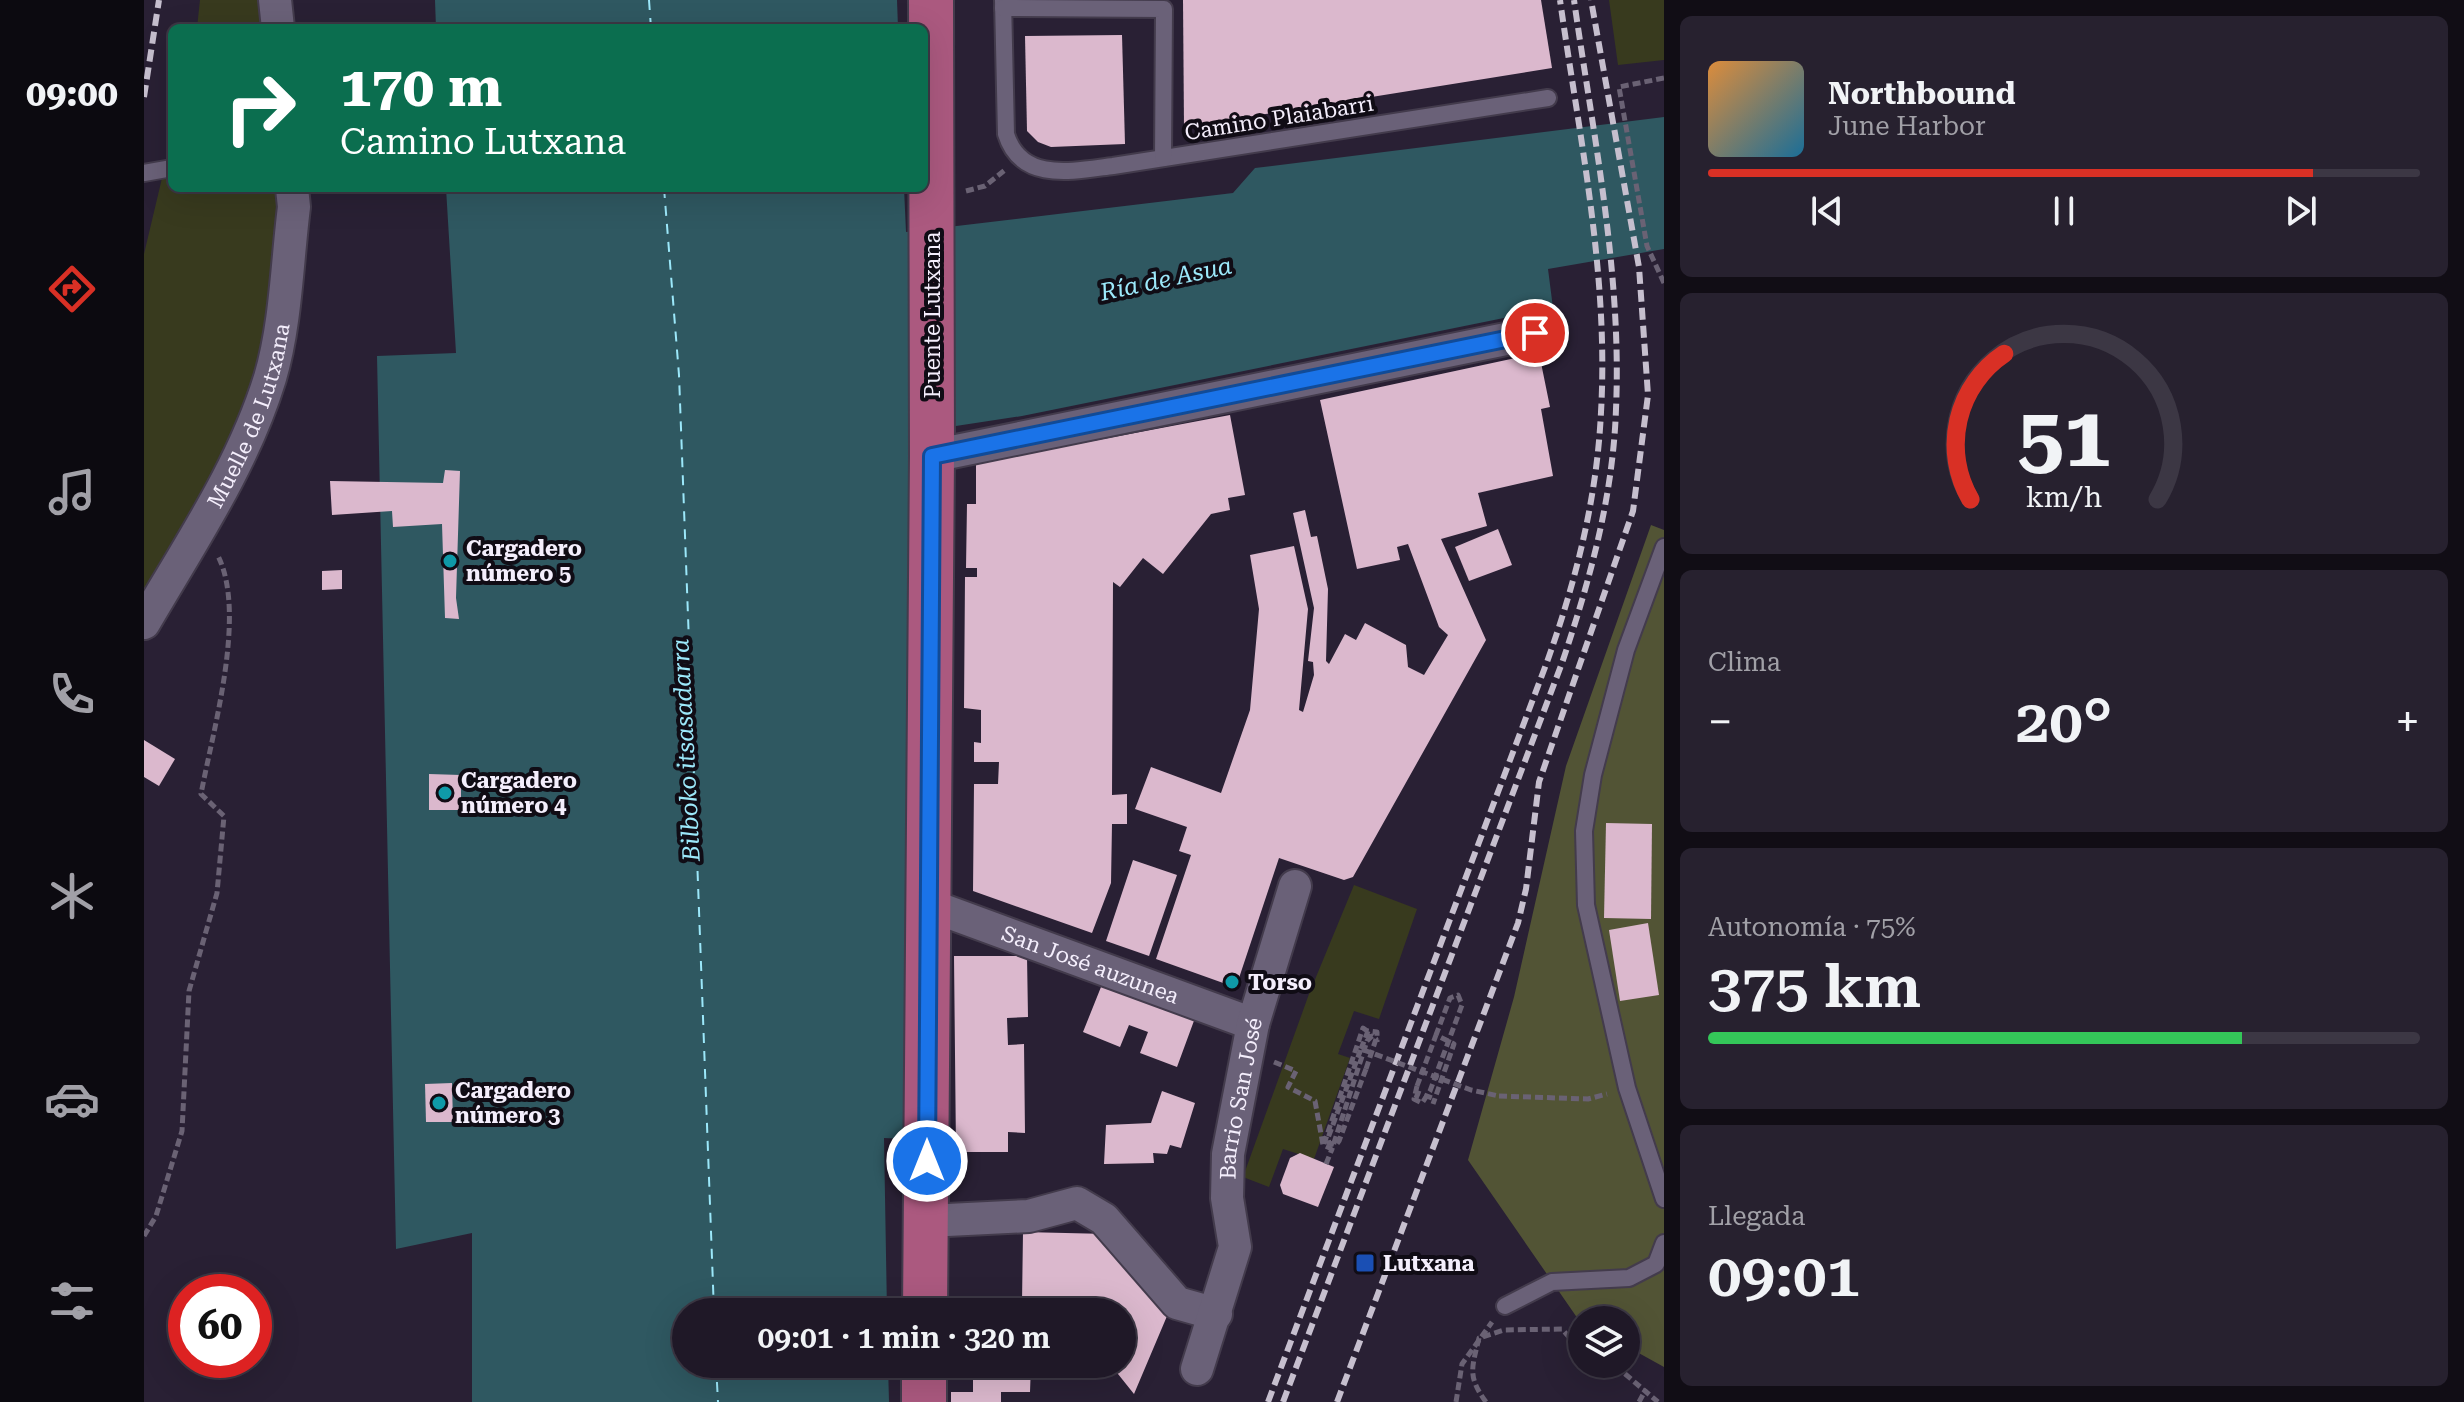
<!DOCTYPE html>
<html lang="es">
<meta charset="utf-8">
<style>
body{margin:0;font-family:"Roboto Serif",serif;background:#27212f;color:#f1f3f6;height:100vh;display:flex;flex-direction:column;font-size:30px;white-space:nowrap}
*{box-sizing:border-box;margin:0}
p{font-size:26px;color:#a1a0a7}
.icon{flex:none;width:44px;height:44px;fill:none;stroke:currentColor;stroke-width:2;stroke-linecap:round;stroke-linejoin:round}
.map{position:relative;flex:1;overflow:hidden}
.details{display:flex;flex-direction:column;gap:16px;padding:16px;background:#110d15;width:800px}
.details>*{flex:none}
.guide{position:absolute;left:24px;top:24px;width:760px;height:168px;border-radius:12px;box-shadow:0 8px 32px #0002,0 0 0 2px #3c3744;background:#0b6e4f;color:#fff;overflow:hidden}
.fabs{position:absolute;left:1424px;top:1306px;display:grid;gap:16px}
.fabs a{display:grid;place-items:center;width:72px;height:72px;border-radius:50%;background:#1f1827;box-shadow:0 8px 32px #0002,0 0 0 2px #3c3744;font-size:40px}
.speed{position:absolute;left:24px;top:1274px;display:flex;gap:16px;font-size:40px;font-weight:700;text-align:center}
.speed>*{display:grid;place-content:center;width:104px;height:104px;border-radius:50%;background:#1f1827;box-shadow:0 8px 32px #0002,0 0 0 2px #3c3744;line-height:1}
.speed .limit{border:12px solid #d22;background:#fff;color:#111}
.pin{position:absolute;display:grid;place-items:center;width:68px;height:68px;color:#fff;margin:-34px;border:4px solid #fff;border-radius:50%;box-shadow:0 2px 8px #0007}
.me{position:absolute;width:88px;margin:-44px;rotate:0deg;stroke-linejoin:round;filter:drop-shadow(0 0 6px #0008)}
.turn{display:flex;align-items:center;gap:28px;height:168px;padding:0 40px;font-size:36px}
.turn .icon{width:104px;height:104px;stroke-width:2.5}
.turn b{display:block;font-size:56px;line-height:68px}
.big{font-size:60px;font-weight:600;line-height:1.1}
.details .card{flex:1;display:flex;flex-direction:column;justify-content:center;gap:12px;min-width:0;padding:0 28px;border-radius:12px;background:#27212f}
.details .dial{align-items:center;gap:0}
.dial svg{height:208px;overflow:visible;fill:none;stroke:#3c3744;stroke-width:7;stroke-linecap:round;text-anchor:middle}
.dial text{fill:#f1f3f6;stroke:none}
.song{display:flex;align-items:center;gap:24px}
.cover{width:96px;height:96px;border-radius:12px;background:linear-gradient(135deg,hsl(30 70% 55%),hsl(200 70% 35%))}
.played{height:8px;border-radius:4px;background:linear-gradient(90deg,#d93025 85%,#3c3744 85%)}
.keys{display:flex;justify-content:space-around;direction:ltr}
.heat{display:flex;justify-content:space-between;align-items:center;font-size:44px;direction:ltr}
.charge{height:12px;border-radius:6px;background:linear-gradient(90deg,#34c759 75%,#3c3744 0)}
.trip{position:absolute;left:528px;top:1298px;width:464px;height:80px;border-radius:40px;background:#1f1827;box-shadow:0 8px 32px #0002,0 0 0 2px #3c3744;font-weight:600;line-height:80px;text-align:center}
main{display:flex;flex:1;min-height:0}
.tabs{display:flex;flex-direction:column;width:144px;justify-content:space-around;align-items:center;background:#0c0a10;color:#a1a0a7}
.tabs .icon{width:56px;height:56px}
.tabs .active{color:#d93025}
.tabs b{font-size:36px;color:#f1f3f6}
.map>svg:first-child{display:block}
</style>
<main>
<nav class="tabs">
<b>09:00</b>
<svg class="icon active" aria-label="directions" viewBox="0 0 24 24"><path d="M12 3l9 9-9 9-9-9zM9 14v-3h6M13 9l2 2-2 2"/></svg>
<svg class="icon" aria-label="music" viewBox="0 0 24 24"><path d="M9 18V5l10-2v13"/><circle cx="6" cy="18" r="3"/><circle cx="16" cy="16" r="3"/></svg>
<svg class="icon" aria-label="phone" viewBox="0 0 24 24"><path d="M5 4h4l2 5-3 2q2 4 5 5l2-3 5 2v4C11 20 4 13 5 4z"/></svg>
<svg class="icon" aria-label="climate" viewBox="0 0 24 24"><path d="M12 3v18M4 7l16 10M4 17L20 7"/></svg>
<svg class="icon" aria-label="car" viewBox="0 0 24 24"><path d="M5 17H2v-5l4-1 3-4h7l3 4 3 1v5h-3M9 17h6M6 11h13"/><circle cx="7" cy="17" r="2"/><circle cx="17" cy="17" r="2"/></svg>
<svg class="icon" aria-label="filters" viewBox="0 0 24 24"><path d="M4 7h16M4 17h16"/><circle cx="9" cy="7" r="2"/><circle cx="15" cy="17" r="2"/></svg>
</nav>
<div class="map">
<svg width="1520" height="1402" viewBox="0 0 1520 1402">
<rect width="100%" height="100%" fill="#292034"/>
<g fill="#383a1e">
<polygon points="56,0 131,0 134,28 53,28"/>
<polygon points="1465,0 1520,0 1520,60 1474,65"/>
<polygon points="28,136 28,188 148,188 127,374 0,623 0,254"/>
<polygon points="1210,885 1273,909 1235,1019 1210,1011 1194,1054 1206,1058 1170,1159 1139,1149 1125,1187 1099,1177 1165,994"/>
</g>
<polygon fill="#525435" points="1507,525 1520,530 1520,1367 1482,1346 1482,1320 1434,1319 1324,1160 1370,997 1422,766"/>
<g fill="#2f5861">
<polygon points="291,0 753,0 754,28 292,28"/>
<polygon points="1520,117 1520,249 1404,269 1409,308 878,416 766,433 760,1139 740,1138 743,1312 542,1312 542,1364 744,1364 745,1402 328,1402 328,1233 252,1249 233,356 312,353 302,188 760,188 762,232 1089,193 1111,168"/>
</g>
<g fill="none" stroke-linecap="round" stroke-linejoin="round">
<g stroke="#9ce8fa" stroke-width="2" stroke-dasharray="10 8" stroke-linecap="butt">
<polyline points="505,0 507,28"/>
<polyline points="520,188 535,375 570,1312"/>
<polyline points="572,1364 574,1402"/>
</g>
</g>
<g fill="#dbb8cd">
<polygon points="1039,0 1397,0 1408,68 1040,127"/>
<polygon points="978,35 981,144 907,147 894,142 883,131 881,36"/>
<polygon points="1395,353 1406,407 1397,409 1409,476 1334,493 1343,526 1297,539 1342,640 1209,877 1200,880 1135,858 1094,981 1082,984 1012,959 1047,855 1035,851 1043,827 991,809 1007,767 1077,793 1106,710 1115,609 1106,555 1150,546 1164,609 1155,710 1159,712 1170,675 1169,662 1164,661 1170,608 1149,513 1161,510 1167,537 1173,536 1184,589 1182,661 1185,664 1201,634 1212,640 1221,623 1262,645 1264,667 1280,675 1304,635 1295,627 1264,544 1253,547 1256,560 1213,569 1176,400"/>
<polygon points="1086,415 1101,495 1084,498 1086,510 1067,514 1019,574 999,558 976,587 969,582 968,795 983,794 983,824 968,824 967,883 948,933 829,891 830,784 854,784 855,762 830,762 830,742 837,743 837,710 820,708 821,577 833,577 833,568 822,568 823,504 832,504 832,463"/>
<polygon points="301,470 316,471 312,598 315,619 301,618 298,524 249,527 248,511 188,515 186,481 299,483"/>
<polygon points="1354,529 1368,565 1325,581 1311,547"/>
<polygon points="198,570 198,589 178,590 178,571"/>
<polygon points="0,740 31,759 15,786 0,777"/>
<polygon points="285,774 317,775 317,810 285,810"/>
<polygon points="1462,823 1508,824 1507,919 1460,918"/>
<polygon points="989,860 1033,875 1005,956 962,941"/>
<polygon points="1504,923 1515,995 1476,1001 1465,930"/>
<polygon points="810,956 883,956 884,1017 863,1018 864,1045 880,1044 881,1133 864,1132 864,1152 812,1152"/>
<polygon points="959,982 1051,1018 1033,1067 996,1053 1004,1032 985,1025 976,1047 939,1032"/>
<polygon points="308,1083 309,1122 282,1122 281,1084"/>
<polygon points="1018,1091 1051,1103 1037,1148 1026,1145 1023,1154 1009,1153 1010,1163 960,1164 962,1125 1007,1123"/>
<polygon points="1156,1153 1190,1167 1174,1207 1139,1194 1136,1185 1146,1158"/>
<polygon points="879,1232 964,1234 1026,1309 990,1394 966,1364 978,1364 978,1312 925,1312 919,1304 878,1303"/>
<polygon points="815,1364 887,1364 886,1392 857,1392 857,1402 807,1402 807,1392 829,1392 829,1377 815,1377"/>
</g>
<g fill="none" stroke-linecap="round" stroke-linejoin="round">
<g stroke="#433b4c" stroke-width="20">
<g id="lane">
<path d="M859 0 862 134C877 183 929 171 969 166L1404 98"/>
<polyline points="859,8 1020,9 1019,158"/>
<polyline points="0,173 28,168"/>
<polyline points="1520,547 1482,650 1449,775 1440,831 1442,905 1483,1088 1520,1199"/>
<polyline points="1361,1306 1408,1282 1485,1278 1512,1264 1520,1243"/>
</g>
</g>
<g stroke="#433b4c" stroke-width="36">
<g id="street">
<polyline points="131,0 134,28"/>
<polyline points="788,456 1391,333"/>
<path id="s1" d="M0 623C46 544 99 466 126 378 142 324 143 262 150 207L148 188"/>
<path id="s2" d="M785 905 1109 1024"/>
<polyline points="783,1221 885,1216 933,1203 960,1219 1033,1303 1072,1314"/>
<path id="s3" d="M1053 1369 1091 1247 1083 1198 1084 1154 1109 1024 1151 886"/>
</g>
</g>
<g stroke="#433b4c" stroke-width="48">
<g id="primary">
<polyline points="781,1312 788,456 787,0"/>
<polyline points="780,1364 780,1402"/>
</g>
</g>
<g stroke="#6a6274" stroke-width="5" stroke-dasharray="8 4" stroke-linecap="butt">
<polyline points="1520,78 1475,87 1503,246 1520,283"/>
<polyline points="822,191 841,186 861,170"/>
<polyline points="1130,1062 1152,1071 1144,1087 1171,1101 1179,1145 1188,1149 1223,1041 1228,1036 1232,1039 1222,1069"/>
<polyline points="1273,1086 1292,1035 1310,1044 1289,1104"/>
<polyline points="1355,1096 1444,1099 1463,1094"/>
<polyline points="1272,1098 1274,1093 1291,1099"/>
<polyline points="1180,1144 1219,1028 1226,1033 1224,1039"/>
<polyline points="1182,1164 1188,1149"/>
<path d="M0 1236 12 1216 38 1131 45 991 73 893 80 816 57 794C69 730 103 614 74 556"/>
<polyline points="1459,1364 1480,1373 1514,1402"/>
<polyline points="1312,1402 1318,1364 1348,1322"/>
<path d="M1342 1402C1323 1376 1328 1368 1335 1338L1360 1330 1418 1329 1438 1352"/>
<polyline points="1495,1402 1502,1389"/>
</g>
<use href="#lane" stroke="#6a6178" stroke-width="16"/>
<use href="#street" stroke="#6a6178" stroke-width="32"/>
<use href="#primary" stroke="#ab597f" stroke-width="44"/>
<g stroke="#c6bfce" stroke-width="6" stroke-dasharray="12 6" stroke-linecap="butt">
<polyline points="0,97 15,0"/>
<path d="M1124 1402 1403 662C1432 581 1453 498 1457 412 1465 275 1435 135 1416 0"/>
<path d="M1139 1402 1418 663C1446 580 1469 497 1472 409 1478 273 1449 134 1430 0"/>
<polyline points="1193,1402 1374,923 1382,889 1395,782 1489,511 1504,395 1495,267 1447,0"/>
</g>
<g stroke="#6a6274" stroke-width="5" stroke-dasharray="8 4" stroke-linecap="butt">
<polyline points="1217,1049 1224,1031 1233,1032 1233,1042"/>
<polyline points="1222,1069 1195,1141 1192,1145 1185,1143 1184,1138 1217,1049 1327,1090 1355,1096"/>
<polyline points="1273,1086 1270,1099 1278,1103 1286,1091 1318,1005 1314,995 1306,998 1292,1035"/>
</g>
</g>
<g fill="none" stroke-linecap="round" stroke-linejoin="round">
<g stroke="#114b97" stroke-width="20">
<polyline id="route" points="783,1161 788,456 1391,333"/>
</g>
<use href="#route" stroke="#1a73e8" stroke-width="14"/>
</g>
<g fill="#0f9aa8" stroke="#100c15" stroke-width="3">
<circle cx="306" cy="561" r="8"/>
<circle cx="301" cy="793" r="8"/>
<circle cx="1088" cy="982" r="8"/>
<circle cx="295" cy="1103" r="8"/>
</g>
<rect fill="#1a4fb4" stroke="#100c15" stroke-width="3" x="1211" y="1253" width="20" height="20" rx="4"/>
<g text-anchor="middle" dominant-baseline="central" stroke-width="8" stroke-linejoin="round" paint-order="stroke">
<g font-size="22" fill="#f4eefc" stroke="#100c15">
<text transform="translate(1135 118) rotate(-9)">Camino Plaiabarri</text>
<text transform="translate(788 315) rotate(-90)">Puente Lutxana</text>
<text stroke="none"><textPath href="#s1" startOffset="234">Muelle de Lutxana</textPath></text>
<text stroke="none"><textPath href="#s2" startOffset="172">San José auzunea</textPath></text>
<text stroke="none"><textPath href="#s3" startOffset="278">Barrio San José</textPath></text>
</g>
<g font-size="22" font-weight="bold" fill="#f4eefc" stroke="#100c15" text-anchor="start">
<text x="322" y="548">Cargadero<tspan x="322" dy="25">número 5</tspan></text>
<text x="317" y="780">Cargadero<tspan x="317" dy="25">número 4</tspan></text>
<text x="1104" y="982">Torso</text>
<text x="311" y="1090">Cargadero<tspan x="311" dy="25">número 3</tspan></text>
<text x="1239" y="1263">Lutxana</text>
</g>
<g font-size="24" font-style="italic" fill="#9ce8fa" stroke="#100c15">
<text transform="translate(1022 279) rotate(-12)">Ría de Asua</text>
<text transform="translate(542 750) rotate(-93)">Bilboko itsasadarra</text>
</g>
</g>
</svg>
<div class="fabs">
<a><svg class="icon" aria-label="layers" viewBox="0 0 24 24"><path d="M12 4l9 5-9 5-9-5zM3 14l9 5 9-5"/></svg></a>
</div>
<div class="speed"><div class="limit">60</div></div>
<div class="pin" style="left:1391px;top:333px;background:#d93025"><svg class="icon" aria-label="arrive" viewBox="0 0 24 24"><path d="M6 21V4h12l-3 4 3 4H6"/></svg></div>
<svg class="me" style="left:783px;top:1161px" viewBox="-20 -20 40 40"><circle r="17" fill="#1a73e8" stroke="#fff" stroke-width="3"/><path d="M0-11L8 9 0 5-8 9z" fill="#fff"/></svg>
<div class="trip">09:01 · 1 min · 320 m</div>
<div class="guide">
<div class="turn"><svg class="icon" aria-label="right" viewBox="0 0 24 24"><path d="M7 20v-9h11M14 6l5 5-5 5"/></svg><div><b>170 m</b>Camino Lutxana</div></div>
</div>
</div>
<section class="details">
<div class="card">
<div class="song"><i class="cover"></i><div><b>Northbound</b><p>June Harbor</p></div></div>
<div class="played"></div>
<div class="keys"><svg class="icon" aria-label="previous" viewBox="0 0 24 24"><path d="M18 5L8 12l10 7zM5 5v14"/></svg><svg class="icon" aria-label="pause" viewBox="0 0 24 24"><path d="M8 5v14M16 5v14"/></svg><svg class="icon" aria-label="next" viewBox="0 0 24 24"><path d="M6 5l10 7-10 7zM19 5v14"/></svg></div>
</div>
<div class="card dial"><svg viewBox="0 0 100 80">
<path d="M14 69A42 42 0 1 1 86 69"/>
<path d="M14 69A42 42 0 0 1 27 13" stroke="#d93025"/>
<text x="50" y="56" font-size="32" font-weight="700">51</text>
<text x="50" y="72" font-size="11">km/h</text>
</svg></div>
<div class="card"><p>Clima</p>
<div class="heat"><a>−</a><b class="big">20°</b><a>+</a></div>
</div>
<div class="card"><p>Autonomía · 75%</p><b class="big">375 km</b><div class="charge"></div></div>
<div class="card"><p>Llegada</p><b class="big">09:01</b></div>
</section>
</main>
